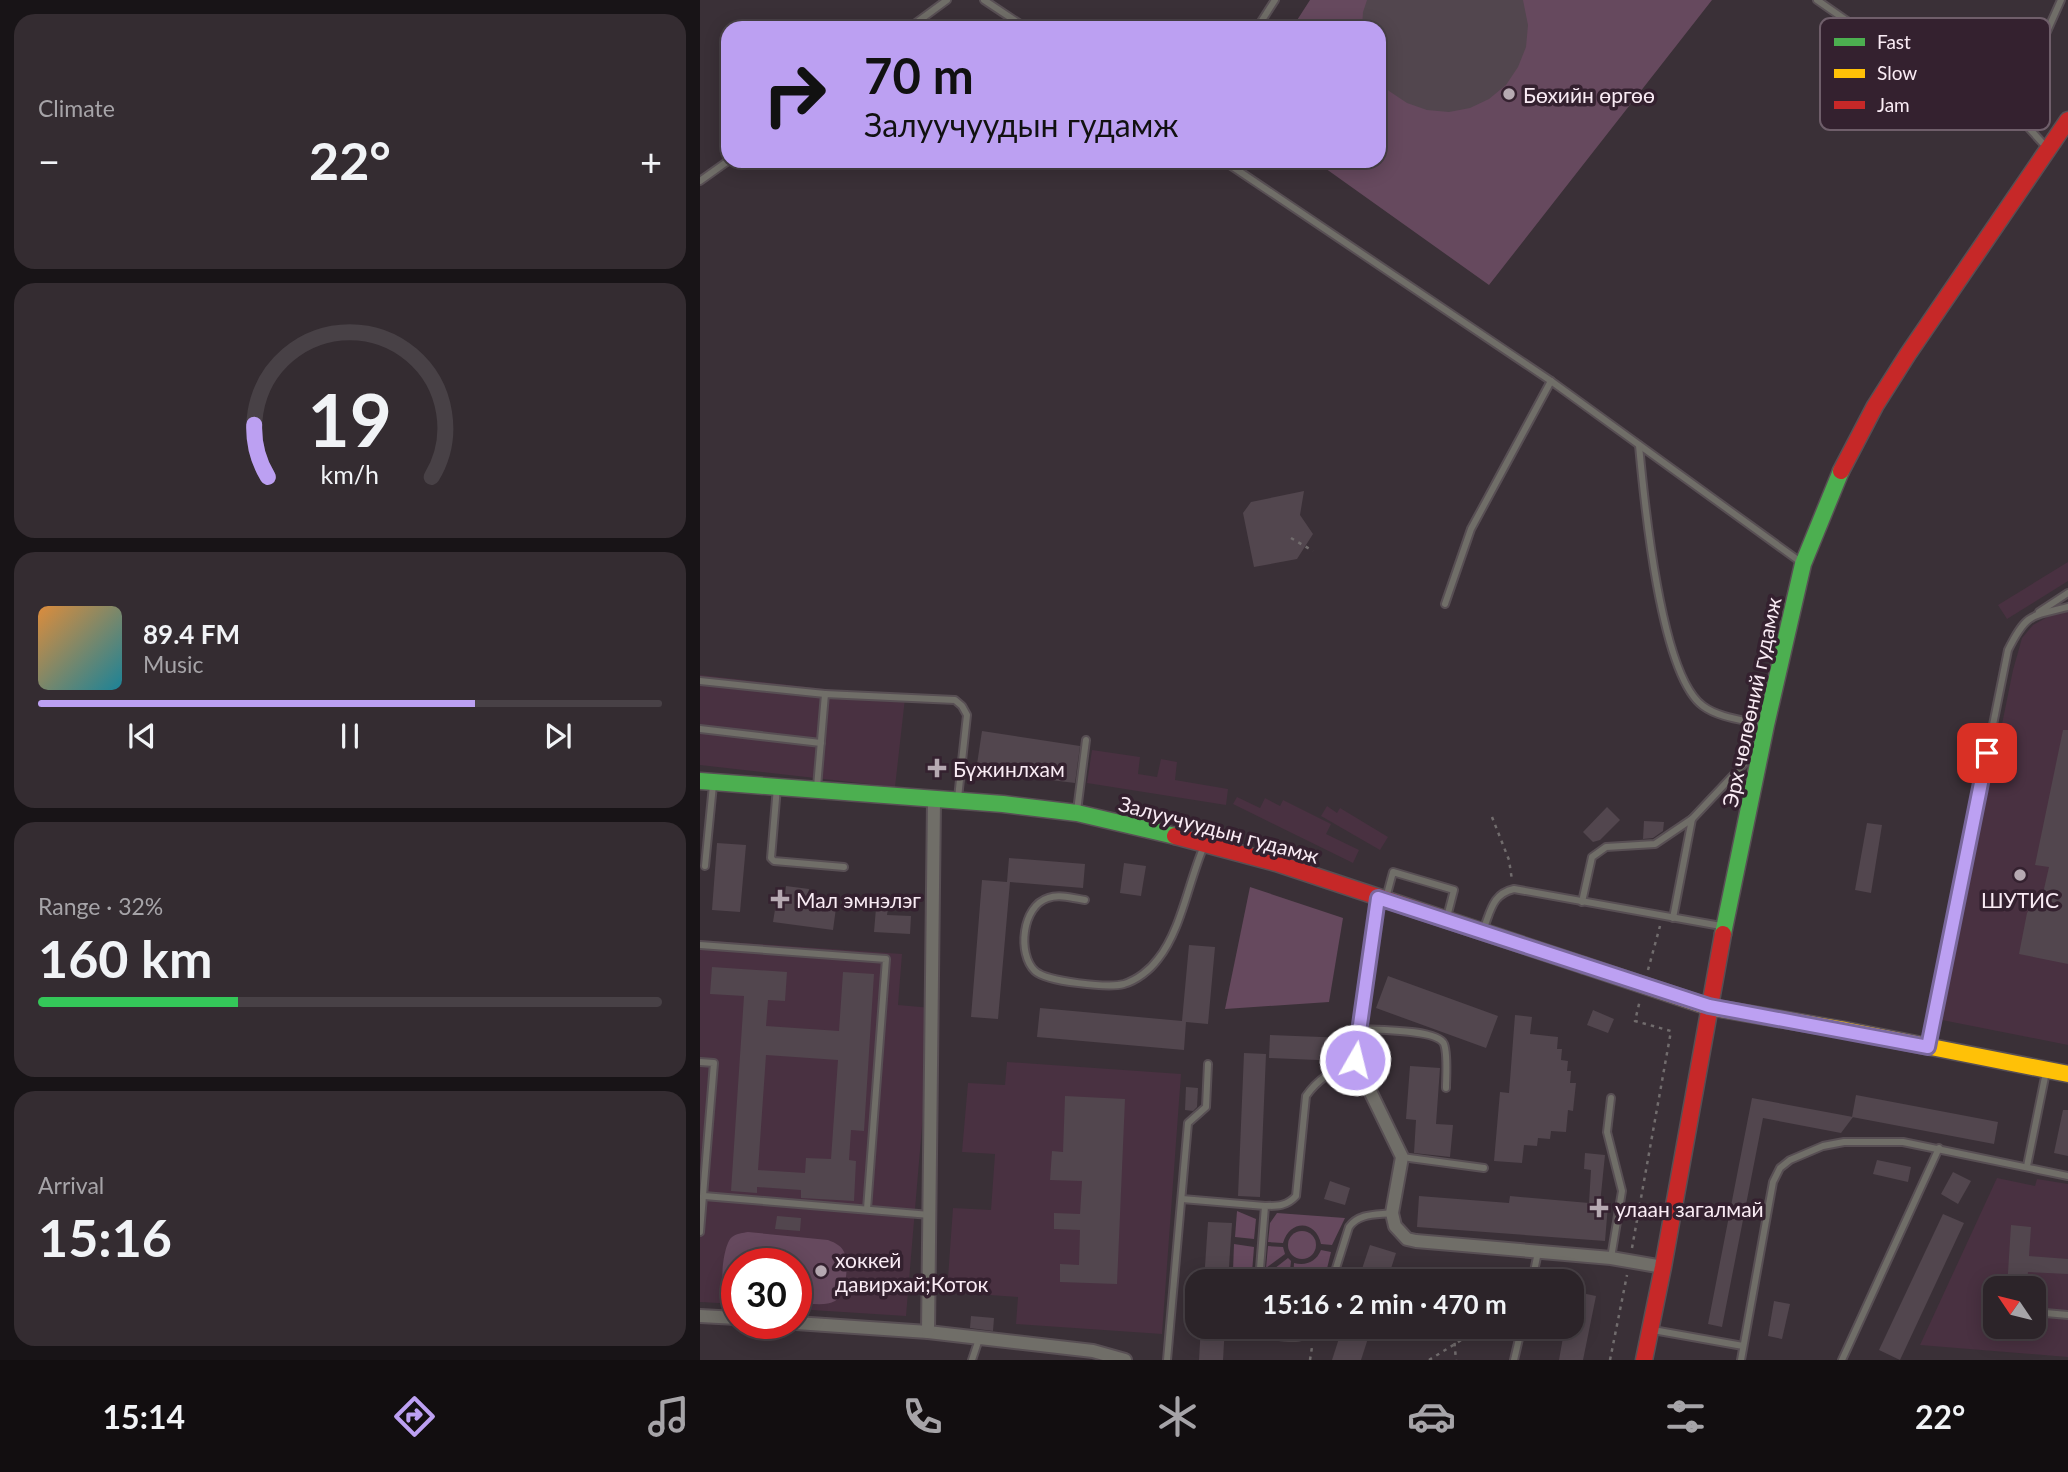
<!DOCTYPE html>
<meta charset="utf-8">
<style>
body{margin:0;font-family:Lato,sans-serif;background:#342c31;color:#f1f3f6;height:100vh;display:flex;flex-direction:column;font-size:26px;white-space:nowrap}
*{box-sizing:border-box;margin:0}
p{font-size:23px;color:#a6a4a8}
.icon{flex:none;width:38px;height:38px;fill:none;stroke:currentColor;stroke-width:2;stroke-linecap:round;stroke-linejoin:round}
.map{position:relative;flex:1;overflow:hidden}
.sheet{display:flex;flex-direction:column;gap:14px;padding:14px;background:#181417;width:700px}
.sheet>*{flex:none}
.banner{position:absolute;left:21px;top:21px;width:665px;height:147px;border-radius:21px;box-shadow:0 4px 18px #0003,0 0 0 2px #484146;background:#bca0f2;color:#111;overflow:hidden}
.needle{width:46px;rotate:305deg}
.controls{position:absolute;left:1283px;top:1276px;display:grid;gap:14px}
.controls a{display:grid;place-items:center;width:63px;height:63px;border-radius:14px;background:#2c2429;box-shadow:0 4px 18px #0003,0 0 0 2px #484146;font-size:35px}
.speed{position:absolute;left:21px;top:1248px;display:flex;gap:14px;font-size:35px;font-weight:700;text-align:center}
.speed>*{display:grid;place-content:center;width:91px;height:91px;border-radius:50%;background:#2c2429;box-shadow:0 4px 18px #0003,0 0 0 2px #484146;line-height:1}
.speed .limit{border:10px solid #d22;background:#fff;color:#111}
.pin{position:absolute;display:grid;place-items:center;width:60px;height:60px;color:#fff;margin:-30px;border-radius:14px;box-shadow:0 4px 10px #0006}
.me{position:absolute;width:77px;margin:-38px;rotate:8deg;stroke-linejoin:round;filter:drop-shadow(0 0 5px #0008)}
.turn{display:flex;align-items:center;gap:24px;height:147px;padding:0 28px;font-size:32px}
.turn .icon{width:91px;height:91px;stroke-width:2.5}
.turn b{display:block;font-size:49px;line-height:60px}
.big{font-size:52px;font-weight:700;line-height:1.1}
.sheet .tile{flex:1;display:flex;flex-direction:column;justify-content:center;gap:10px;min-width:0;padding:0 24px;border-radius:21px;background:#342c31}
.sheet .dial{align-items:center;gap:0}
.dial svg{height:182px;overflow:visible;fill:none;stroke:#484146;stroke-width:7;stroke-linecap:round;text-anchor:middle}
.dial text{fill:#f1f3f6;stroke:none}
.song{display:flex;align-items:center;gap:21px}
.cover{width:84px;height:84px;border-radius:10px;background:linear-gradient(135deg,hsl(30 70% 55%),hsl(190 70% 35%))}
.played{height:7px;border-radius:4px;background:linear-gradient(90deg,#bca0f2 70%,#484146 70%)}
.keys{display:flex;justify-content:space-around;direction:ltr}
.heat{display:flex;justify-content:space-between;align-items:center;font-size:38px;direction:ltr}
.charge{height:10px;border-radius:5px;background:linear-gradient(90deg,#34c759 32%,#484146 0)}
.trip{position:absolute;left:485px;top:1269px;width:399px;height:70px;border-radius:21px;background:#2c2429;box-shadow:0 4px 18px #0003,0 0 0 2px #484146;font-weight:700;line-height:70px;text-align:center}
.menu{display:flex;height:112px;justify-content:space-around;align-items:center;background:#120e10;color:#a6a4a8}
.menu .icon{width:49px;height:49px}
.menu .active{color:#bca0f2}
.menu b{font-size:32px;color:#f1f3f6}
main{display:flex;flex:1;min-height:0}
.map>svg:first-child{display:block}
</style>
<main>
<section class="sheet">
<div class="tile"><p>Climate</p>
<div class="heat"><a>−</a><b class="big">22°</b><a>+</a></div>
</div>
<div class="tile dial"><svg viewBox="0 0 100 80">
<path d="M14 69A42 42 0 1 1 86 69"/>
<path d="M14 69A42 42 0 0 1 8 46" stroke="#bca0f2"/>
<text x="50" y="56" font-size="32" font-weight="700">19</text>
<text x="50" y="72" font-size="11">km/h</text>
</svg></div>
<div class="tile">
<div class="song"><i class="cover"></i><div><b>89.4 FM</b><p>Music</p></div></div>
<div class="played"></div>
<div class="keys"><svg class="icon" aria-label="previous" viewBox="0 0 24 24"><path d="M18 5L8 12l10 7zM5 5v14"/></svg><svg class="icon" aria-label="pause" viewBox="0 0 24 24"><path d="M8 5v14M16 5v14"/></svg><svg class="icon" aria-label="next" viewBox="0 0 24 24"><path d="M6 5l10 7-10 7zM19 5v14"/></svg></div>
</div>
<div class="tile"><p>Range · 32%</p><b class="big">160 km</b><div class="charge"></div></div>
<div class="tile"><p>Arrival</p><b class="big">15:16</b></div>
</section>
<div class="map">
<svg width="1368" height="1360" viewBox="0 0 1368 1360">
<rect width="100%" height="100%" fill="#3a3037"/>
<g fill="#493141" fill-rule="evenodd">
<polygon points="1368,562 1368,581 1307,619 1298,605"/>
<polygon points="1368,611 1368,1045 1242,1020 1313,670 1322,638 1333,625 1351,615"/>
<polygon points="0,675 205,698 195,787 0,765"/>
<polygon points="392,750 440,757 438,774 457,777 461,759 477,762 475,780 528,789 526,805 387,783"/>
<polygon points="537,797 560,808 565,798 580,806 583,800 631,824 626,834 659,850 653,863 533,804"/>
<polygon points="627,806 637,813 640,808 688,837 680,850 621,816"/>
<polygon points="0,940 202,954 198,1005 232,1008 206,1316 96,1309 96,1264 37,1264 37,1304 0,1302"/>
<polygon points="307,1062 481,1074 462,1334 316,1324 318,1297 247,1292 253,1208 291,1210 295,1154 262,1152 268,1083 305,1085"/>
<path d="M1297 1178 1335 1186 1337 1179 1368 1184V1357L1220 1345ZM1295 1288H1334V1326H1295Z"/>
</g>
<g fill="#66495e">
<polygon points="610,0 1012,0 789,285 615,161 679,161 679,28 592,28"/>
<polygon points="550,887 643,918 629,1002 525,1009"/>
<polygon points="537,1211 556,1219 554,1239 535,1237"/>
<path d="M577 1213 645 1218 632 1245 621 1244C616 1220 590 1219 583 1243L568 1242 570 1223Z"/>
<circle cx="602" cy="1245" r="14"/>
<path d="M48 1232 128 1240C136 1243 142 1246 145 1254 149 1264 146 1295 135 1301 125 1307 107 1303 96 1302V1264H37V1297C31 1295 26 1293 24 1287 20 1278 24 1243 32 1237 37 1233 43 1233 48 1232Z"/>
<polygon points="534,1244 554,1247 552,1273 533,1271"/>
<polygon points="568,1246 583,1247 585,1254 566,1268"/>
<path d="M621 1250 631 1252 624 1281 593 1280 594 1263C606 1266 616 1262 621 1250Z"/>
<polygon points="588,1258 591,1261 589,1280 566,1281 566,1275"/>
<polygon points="529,1327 549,1327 548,1341 528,1340"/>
</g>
<g fill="#52464e" fill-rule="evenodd">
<polygon points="667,0 823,0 828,25 826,47 818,67 806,85 789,99 770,108 749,112 727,110 707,103 689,91 679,79 679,28 662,28 663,12"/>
<polygon points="604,491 600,515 613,534 597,559 554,567 543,513 551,502"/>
<polygon points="1363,730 1368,730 1368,964 1319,954 1327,913 1331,907 1341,902 1349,867 1335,865"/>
<polygon points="282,731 380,746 375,783 276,771"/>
<polygon points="907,807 920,820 900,840 893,842 883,832"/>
<polygon points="944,821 964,822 963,831 953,838 943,839"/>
<polygon points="1167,823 1182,825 1171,893 1155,890"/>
<polygon points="17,843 46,845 40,912 12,910"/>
<polygon points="309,858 385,864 383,888 310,882 298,1019 271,1017 282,880 307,882"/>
<polygon points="424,863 446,866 441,896 420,893"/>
<polygon points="86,886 109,889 107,903 136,908 133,930 73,922 77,897 85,898"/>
<polygon points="176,908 188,908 187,915 211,916 210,934 174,932"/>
<polygon points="489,945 515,947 508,1024 486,1022 484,1050 337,1037 340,1008 482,1021"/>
<path d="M12 967 87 972 85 1001 68 1000 66 1026 139 1031 143 972 174 974 164 1131 151 1130 149 1160 156 1161 154 1201 101 1198V1190L57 1187V1193L31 1191 44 996 10 994ZM66 1055 138 1060 131 1159 106 1158 105 1173 58 1170Z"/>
<polygon points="688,976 798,1016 786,1048 676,1008"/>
<polygon points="893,1010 914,1019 908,1033 887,1025"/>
<polygon points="815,1015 832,1017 830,1034 858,1037 857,1049 862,1049 861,1060 868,1061 867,1071 871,1071 870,1083 876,1083 873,1111 868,1110 866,1132 851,1131 850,1139 838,1138 837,1146 824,1145 822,1163 794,1161 800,1092 809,1093"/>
<polygon points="570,1035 647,1038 646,1058 641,1061 569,1058"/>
<polygon points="544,1053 566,1054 560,1197 538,1196"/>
<polygon points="710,1066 740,1068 736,1124 753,1125 750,1157 714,1153 716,1120 706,1119"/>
<polygon points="486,1087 498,1088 497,1107 493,1111 485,1110"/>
<polygon points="1156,1095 1298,1122 1294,1144 1152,1117"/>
<polygon points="365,1096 425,1099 417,1284 360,1282 360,1264 379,1265 380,1230 354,1229 354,1213 380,1214 382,1181 350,1180 352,1151 363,1152"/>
<polygon points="1052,1098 1153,1117 1141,1133 1063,1118 1022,1327 1008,1324"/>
<polygon points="1363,1110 1368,1110 1368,1156 1354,1153"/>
<polygon points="885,1153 905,1155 900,1204 908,1205 905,1241 717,1227 719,1196 809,1203 810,1196 889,1203 891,1170 884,1169"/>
<polygon points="1177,1160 1211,1167 1208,1182 1173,1174"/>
<polygon points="1253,1172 1271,1181 1258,1204 1241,1194"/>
<polygon points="630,1181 650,1188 645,1205 624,1199"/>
<polygon points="1243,1214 1264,1223 1200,1360 1179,1350"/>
<polygon points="77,1216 101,1218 100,1231 75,1229"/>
<polygon points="508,1222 532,1223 528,1281 504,1281"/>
<polygon points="1311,1225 1331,1227 1329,1256 1368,1259 1368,1274 1328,1272 1326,1288 1307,1288"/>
<polygon points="670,1245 696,1253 687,1281 658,1281"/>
<polygon points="711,1267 727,1268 726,1281 711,1281"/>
<polygon points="872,1291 896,1296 883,1360 859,1360 865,1326 872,1326"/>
<polygon points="1074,1301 1090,1304 1082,1339 1068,1336"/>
<polygon points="271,1316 294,1318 293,1331 270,1328"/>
<polygon points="501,1326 525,1326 523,1360 499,1360"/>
<polygon points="643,1326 672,1326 661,1360 632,1360"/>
</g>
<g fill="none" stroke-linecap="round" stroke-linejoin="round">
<g stroke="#584f54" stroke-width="10">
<g id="lane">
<polyline points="284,0 326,28"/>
<polyline points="1117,0 1265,103 1318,116"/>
<polyline points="209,28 247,0"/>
<polyline points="557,28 575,0"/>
<polyline points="1347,148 1318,116 1316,101 1361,0"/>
<polyline points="524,161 851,381 1102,563"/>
<polyline points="0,181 28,161"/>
<path d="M939 445C944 499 960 675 1003 706 1019 718 1045 720 1064 725"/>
<polyline points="745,604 771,529 851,381"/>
<polyline points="1339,612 1368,593"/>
<polyline points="0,681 125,694"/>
<polyline points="0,729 121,743"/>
<polyline points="77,787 71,858 74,861 144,867"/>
<polyline points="117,787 125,694 255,700 262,706 267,715 258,798"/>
<polyline points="377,811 386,740"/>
<polyline points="5,866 13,785"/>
<polyline points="686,898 693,872 754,890 747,917"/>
<path d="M385 900C373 898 359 894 348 898 322 906 317 954 335 971 347 982 409 988 424 984 437 980 450 970 458 959 481 931 489 880 504 846"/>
<polyline points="882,902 892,857 906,847 955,844 992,819"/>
<polyline points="973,918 992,819 1056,751"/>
<path d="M783 930C791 911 792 894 814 889L1021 926"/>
<polyline points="0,945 186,959 167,1209"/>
<path d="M660 1029C676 1030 738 1029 744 1044 748 1054 746 1077 746 1088"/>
<path d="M1229 1044 1308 650C1326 614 1330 616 1368 607"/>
<polyline points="0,1062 14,1063 0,1232"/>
<polyline points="911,1098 907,1132 922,1191 911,1258"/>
<polyline points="702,1157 784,1168"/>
<polyline points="1327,1166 1346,1072"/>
<polyline points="4,1196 230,1215"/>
<polyline points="482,1199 565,1206"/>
<path d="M559 1281 565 1206C578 1206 587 1206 596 1196L606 1096C619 1077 635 1070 655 1060"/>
<path d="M632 1281 649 1227C659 1213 676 1215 692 1213"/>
<polyline points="832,1281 838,1252"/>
<polyline points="1334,1312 1368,1315"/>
<path d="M556 1326 561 1334C579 1335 607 1343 619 1326"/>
<polyline points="953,1330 1043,1346"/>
<polyline points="272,1360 279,1339"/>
<polyline points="467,1360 488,1123 506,1107 508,1064"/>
<polyline points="814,1360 822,1326"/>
<polyline points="1041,1360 1073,1182 1080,1168 1090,1160 1123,1146 1144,1142 1203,1142 1368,1176"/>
<polyline points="1142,1360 1239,1148"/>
</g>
</g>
<g stroke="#584f54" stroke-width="16">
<g id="street">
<polyline points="678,898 655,1060 702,1157 692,1213 695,1226 707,1239 716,1241 911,1258 963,1267"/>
<polyline points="0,1316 37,1318"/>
<polyline points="96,1323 228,1332 393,1351 425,1360"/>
<polyline points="228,1332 234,800"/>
</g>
</g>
<g stroke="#584f54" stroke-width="19">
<g id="fast">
<polyline points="0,781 303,804 377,813 475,836"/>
<polyline points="1023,934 1066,725 1103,564 1141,471"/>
</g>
</g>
<g stroke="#584f54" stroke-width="19">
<polyline id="slow" points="883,965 1009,1007 1145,1030 1368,1074"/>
</g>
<g stroke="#584f54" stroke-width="19">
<g id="jam">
<polyline points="1141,471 1175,406 1208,354 1368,120"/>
<polyline points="475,836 576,863 883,965"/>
<polyline points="944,1360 963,1267 1023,934"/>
</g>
</g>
<g stroke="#716c6d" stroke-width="2.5" stroke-dasharray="3.5 5" stroke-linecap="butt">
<polyline points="591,538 613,551"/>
<polyline points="792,817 809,860 812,880"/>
<polyline points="948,970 960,926"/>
<polyline points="932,1248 971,1031 935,1021 940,1000"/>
<polyline points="744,1268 746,1281"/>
<polyline points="753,1326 756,1360"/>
<polyline points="610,1360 612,1347"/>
<polyline points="729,1360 784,1326"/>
<polyline points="910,1360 927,1275"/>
</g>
<use href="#lane" stroke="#706e68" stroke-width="6"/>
<use href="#street" stroke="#706e68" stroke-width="12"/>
<use href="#fast" stroke="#4caf50" stroke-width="16"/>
<use href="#slow" stroke="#ffc107" stroke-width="16"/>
<use href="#jam" stroke="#c62828" stroke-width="16"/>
</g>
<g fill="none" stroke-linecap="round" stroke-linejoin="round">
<g stroke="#7a689d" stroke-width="18">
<polyline id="route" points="655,1060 678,898 1009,1006 1228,1047 1287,753"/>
</g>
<use href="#route" stroke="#bca0f2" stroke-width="12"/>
</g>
<g fill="#b6aab2" stroke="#34212f" stroke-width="2.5">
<circle cx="809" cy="94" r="7"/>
<path d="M233.5 757.5h7v7h7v7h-7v7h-7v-7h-7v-7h7z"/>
<circle cx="1320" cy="875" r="7"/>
<path d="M76.5 888.5h7v7h7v7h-7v7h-7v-7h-7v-7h7z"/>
<path d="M895.5 1197.5h7v7h7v7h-7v7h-7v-7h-7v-7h7z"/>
<circle cx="121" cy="1271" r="7"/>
</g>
<g text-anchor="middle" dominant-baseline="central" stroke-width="7" stroke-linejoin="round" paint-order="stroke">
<g font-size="21" fill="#f9ebf4" stroke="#34212f" text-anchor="start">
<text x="823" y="94">Бөхийн өргөө</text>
<text x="253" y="768">Бүжинлхам</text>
<text x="96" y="899">Мал эмнэлэг</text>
<text x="1320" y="899" text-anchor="middle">ШУТИС</text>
<text x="915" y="1208">улаан загалмай</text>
<text x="135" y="1259">хоккей<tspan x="135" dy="24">давирхай;Коток</tspan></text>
</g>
<g font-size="21" fill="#f9ebf4" stroke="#34212f">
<text transform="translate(1051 702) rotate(-78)">Эрх чөлөөний гудамж</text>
<text transform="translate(519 829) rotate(15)">Залуучуудын гудамж</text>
</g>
</g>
<rect x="1120" y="18" width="230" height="112" rx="10" fill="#34212f" stroke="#6f5e6a" stroke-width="2"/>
<rect x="1134" y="38" width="31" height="8" fill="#4caf50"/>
<rect x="1134" y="69" width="31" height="9" fill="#ffc107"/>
<rect x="1134" y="101" width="31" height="8" fill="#c62828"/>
<g font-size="19" fill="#f9ebf4">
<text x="1177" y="49">Fast</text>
<text x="1177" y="80">Slow</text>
<text x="1177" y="112">Jam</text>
</g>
</svg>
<div class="controls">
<a><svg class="needle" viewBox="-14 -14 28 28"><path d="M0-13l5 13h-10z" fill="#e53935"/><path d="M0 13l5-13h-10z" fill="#a6a4a8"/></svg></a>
</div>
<div class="speed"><div class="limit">30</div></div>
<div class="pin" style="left:1287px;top:753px;background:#d93025"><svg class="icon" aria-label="arrive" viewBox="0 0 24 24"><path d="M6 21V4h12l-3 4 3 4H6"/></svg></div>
<svg class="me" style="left:655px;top:1060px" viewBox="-20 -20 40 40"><circle r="17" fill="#bca0f2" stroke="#fff" stroke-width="3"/><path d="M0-11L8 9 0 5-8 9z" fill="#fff"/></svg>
<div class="trip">15:16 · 2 min · 470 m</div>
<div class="banner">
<div class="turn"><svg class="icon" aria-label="right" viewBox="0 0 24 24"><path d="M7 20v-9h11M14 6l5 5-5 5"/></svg><div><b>70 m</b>Залуучуудын гудамж</div></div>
</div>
</div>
</main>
<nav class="menu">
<b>15:14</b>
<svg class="icon active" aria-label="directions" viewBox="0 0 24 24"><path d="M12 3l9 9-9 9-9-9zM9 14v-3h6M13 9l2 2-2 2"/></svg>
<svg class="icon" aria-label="music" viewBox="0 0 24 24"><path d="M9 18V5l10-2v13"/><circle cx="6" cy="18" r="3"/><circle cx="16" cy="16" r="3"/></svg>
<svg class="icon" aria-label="phone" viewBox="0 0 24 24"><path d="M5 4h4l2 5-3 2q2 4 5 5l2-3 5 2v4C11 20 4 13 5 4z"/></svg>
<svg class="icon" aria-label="climate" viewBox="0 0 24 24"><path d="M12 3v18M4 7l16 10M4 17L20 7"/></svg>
<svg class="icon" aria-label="car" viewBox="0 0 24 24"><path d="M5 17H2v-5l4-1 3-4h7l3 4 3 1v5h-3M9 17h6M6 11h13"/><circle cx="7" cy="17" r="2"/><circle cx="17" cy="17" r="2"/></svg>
<svg class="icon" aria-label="filters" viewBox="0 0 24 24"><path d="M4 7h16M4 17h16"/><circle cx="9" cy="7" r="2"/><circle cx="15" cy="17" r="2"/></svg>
<b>22°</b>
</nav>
